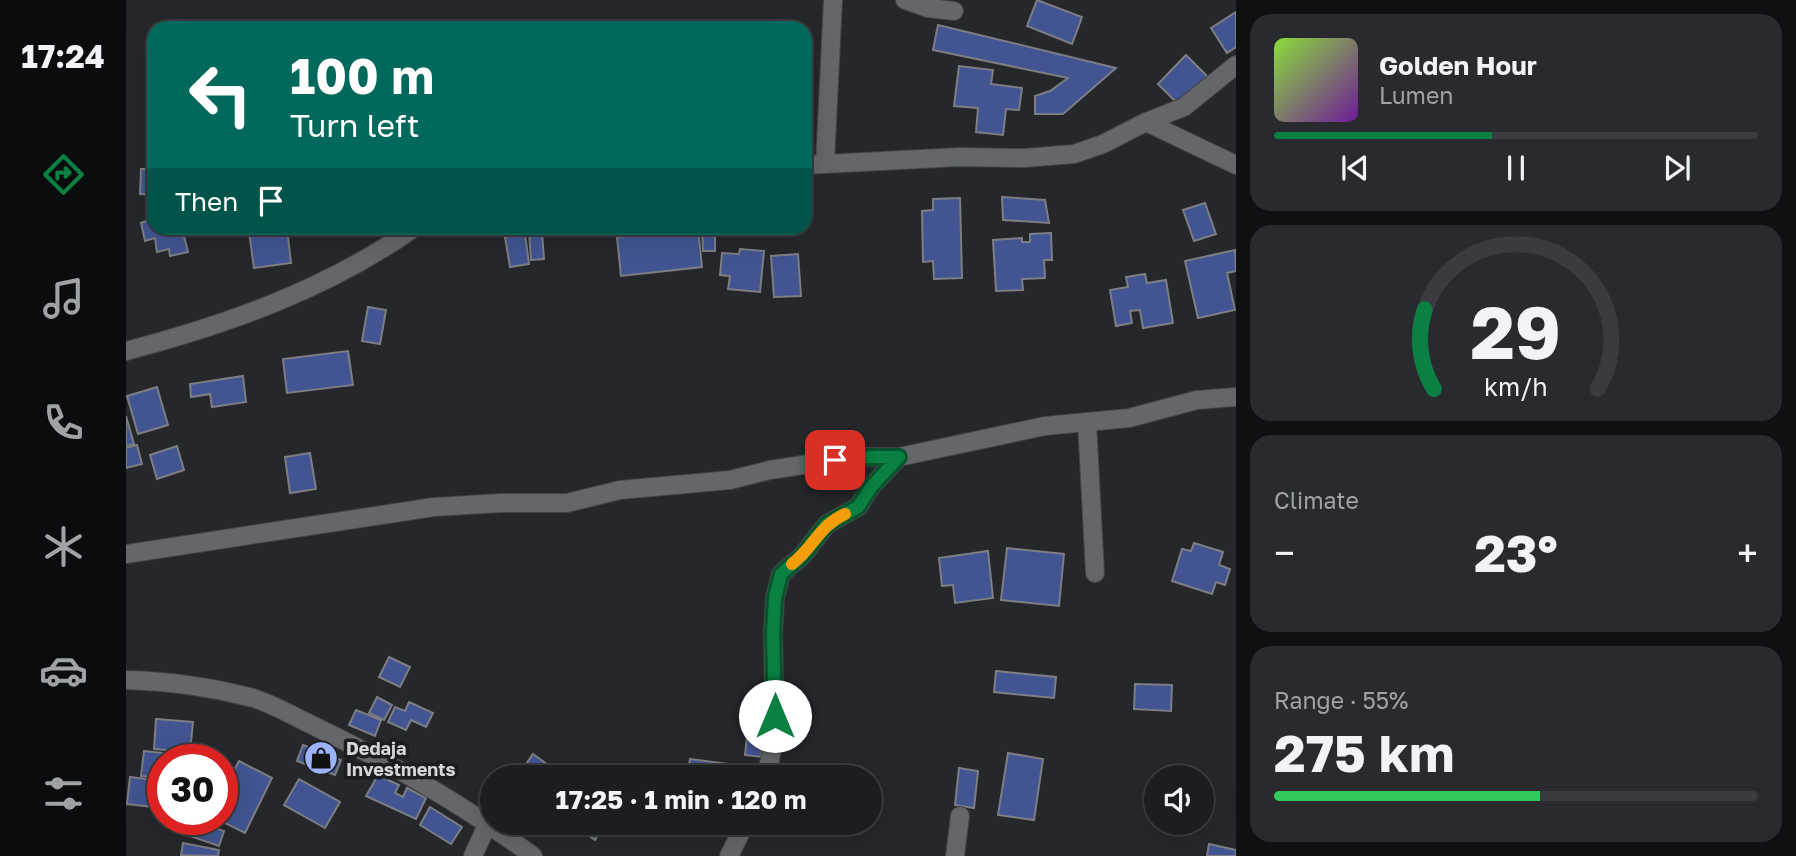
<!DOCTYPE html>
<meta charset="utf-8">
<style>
body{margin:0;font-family:"Golos Text",sans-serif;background:#292a2d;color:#f1f3f6;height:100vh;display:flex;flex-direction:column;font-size:26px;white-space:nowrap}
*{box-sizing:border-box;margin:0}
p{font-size:23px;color:#a0a2a5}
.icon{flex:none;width:38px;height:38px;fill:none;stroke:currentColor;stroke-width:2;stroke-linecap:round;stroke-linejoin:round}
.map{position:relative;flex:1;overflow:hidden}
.side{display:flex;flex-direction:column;gap:14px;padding:14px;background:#0f1012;width:560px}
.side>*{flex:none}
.banner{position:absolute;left:21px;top:21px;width:665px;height:214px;border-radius:21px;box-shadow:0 7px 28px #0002,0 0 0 2px #3a3b3e;background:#00695c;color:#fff;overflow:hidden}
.controls{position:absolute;left:1018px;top:765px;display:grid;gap:14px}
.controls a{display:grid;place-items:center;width:70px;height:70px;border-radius:50%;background:#1c1d20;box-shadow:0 7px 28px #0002,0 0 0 2px #3a3b3e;font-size:35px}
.speed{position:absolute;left:21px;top:744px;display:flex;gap:14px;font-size:35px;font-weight:700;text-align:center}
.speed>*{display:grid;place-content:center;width:91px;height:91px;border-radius:50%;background:#1c1d20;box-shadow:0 7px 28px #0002,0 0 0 2px #3a3b3e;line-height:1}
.speed .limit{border:10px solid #d22;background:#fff;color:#111}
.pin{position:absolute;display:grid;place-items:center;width:60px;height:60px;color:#fff;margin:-30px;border-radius:14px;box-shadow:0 4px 10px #0006}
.me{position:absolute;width:77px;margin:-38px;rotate:0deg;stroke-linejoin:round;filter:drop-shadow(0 0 5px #0008)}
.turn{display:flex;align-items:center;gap:24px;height:147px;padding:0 28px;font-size:32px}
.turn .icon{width:91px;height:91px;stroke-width:2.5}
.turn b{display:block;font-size:49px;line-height:60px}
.then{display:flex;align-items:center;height:66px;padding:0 28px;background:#0003;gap:14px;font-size:26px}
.big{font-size:52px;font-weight:700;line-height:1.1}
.side .widget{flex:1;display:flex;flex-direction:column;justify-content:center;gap:10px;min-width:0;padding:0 24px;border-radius:21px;background:#292a2d}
.side .dial{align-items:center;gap:0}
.dial svg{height:182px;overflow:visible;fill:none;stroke:#3a3b3e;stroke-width:7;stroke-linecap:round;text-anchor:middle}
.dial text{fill:#f1f3f6;stroke:none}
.song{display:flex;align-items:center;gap:21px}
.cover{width:84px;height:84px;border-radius:10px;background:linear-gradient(135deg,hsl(90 70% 55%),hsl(280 70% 35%))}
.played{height:7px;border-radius:4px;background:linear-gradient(90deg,#0b8043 45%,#3a3b3e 45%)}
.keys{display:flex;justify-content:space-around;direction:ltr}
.heat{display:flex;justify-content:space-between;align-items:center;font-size:38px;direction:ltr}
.charge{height:10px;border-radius:5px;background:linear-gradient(90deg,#34c759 55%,#3a3b3e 0)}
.trip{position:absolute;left:354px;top:765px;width:402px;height:70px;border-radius:35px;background:#1c1d20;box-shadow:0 7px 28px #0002,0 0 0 2px #3a3b3e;font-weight:700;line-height:70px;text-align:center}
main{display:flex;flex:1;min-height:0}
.dock{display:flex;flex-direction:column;width:126px;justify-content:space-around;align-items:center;background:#0b0c0d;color:#a0a2a5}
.dock .icon{width:49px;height:49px}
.dock .current{color:#0b8043}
.dock b{font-size:32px;color:#f1f3f6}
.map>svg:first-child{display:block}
</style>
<main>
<nav class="dock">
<b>17:24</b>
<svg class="icon current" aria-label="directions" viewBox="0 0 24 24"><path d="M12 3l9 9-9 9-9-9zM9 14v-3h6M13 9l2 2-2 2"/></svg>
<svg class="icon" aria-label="music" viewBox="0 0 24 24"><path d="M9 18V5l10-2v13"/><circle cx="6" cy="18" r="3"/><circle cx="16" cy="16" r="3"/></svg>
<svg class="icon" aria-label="phone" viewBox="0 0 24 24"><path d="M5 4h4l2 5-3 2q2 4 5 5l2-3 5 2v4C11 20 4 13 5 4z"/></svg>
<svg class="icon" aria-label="climate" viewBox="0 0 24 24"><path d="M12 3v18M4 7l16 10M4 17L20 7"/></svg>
<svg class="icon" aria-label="car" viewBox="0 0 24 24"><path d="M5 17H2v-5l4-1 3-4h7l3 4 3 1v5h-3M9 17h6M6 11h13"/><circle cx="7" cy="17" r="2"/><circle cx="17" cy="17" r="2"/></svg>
<svg class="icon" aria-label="filters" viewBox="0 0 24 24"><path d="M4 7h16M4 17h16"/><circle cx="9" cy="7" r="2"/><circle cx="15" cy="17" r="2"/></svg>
</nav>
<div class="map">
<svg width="1110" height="856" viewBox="0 0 1110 856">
<rect width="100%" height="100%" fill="#25272b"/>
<g fill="#425592" stroke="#7c7e83" stroke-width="2">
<polygon points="911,0 956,17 946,44 901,26"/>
<polygon points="1110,12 1110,47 1101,53 1085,28"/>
<polygon points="812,25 990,68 937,114 909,114 909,96 924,91 942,78 807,50"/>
<polygon points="1060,55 1082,77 1054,106 1032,84"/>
<polygon points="833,66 867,70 865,84 896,88 893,110 880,109 877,135 850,132 852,108 828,106"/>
<polygon points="15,169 28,169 28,195 14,194"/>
<polygon points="876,197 919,200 923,223 877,220"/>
<polygon points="834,198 836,278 808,279 807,261 797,262 796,211 807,210 807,199"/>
<polygon points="1079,203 1090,234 1068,241 1057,210"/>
<polygon points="28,208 28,228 56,228 62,252 44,256 43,249 31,252 29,238 19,241 15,223 23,220 21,209"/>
<polygon points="161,228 165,263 128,268 123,232"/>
<polygon points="572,228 576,267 495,276 491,237"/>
<polygon points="576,228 589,228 589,251 577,251"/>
<polygon points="416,231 418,259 405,260 403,232"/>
<polygon points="925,233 926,260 918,260 919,278 896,279 897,290 870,291 867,240 896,238 896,242 904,242 904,234"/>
<polygon points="399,234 403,264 384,267 379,237"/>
<polygon points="614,249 638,251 634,292 602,289 604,276 594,275 596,253 613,254"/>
<polygon points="1109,250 1110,271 1101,273 1109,310 1072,318 1059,261"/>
<polygon points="672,254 675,296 648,297 645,256"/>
<polygon points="1019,274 1021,283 1040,280 1047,323 1017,328 1014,310 1004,311 1006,323 990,326 984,290 1002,287 1000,277"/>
<polygon points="242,307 260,310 254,344 236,341"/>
<polygon points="222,351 227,385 161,393 157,359"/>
<polygon points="117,376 120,402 86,407 84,394 65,397 64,384"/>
<polygon points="31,387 42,425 12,434 1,396"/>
<polygon points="0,416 8,444 0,446"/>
<polygon points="11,445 16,464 0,468 0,448"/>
<polygon points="51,446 58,470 31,479 24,455"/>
<polygon points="184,453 190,489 164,493 159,457"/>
<polygon points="1068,543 1097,552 1093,565 1104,569 1099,585 1090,582 1086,594 1046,581 1056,549 1065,551"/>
<polygon points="881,548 938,554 933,606 875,600"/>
<polygon points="862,551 867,598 829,603 827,585 816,586 813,558"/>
<polygon points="263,657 284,667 274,687 253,677"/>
<polygon points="870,671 930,677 928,698 868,692"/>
<polygon points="1009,684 1046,685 1045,711 1008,709"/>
<polygon points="251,697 266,705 258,720 243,713"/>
<polygon points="283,702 307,713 300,727 285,720 280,730 262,722 269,707 279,711"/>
<polygon points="230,710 255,720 249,736 223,725"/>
<polygon points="30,719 67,722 64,752 28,749"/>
<polygon points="622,727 638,730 635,757 619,755"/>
<polygon points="177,745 215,760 209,775 171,761"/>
<polygon points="18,751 55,755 54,760 37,760 37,778 15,776"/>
<polygon points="882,753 917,759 908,820 872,815"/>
<polygon points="407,754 439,777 391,777"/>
<polygon points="564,759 610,765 608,777 561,777"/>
<polygon points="113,761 146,778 119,833 91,819 96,819 96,777 98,772 105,776"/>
<polygon points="833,768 852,771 848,808 829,805"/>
<polygon points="252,775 273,785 269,793 277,797 281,788 300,798 290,819 240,796"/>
<polygon points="4,777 37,781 35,808 1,804"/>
<polygon points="173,779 214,802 199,828 158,805"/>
<polygon points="304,807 336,827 325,844 294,825"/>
<polygon points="66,820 98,831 93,846 61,835"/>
<polygon points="444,822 480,822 469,840"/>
<polygon points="57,843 93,850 92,856 55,855"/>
<polygon points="1083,844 1110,850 1110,856 1081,856"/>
</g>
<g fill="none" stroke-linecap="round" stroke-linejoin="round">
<g stroke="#424346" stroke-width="20">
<g id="minor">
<polyline points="779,0 802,8 828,11"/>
<polyline points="1020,122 1110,165"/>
<polyline points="699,163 707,0"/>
<polyline points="679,165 833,157 898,158 948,154 977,144 1020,122 1058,107 1110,65"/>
<path d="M0 351C103 324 201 289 288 228"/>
<polyline points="961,422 969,573"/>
<polyline points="0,554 308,507 375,503 441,503 494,490 604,480 644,470 728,457 773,457 919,426 1003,418 1071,400 1110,397"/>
<path d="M0 680C43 681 85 687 127 698 147 704 167 716 186 725 263 762 338 805 407 856"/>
<polyline points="640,777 649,737 647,633 649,598 655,574 676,556 701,524 732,507 745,487 773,457"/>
<polyline points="347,856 362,823"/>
<polyline points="603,856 620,822"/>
<polyline points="829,856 834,816"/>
</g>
</g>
<use href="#minor" stroke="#64666a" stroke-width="18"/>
</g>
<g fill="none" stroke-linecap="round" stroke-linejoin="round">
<g stroke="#07532c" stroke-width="18">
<polyline id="route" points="649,716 647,633 649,598 655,574 676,556 701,524 732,507 745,487 773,457 728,457 709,460"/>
</g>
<use href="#route" stroke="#0b8043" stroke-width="12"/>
<path stroke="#f59e0b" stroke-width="12" d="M666 564C688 547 693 526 719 514"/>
</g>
<defs>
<g id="shop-disc" transform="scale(1.75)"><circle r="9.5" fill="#9bb4fd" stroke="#1c1d21"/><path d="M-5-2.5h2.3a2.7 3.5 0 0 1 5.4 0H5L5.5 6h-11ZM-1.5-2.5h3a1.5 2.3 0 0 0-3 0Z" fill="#111"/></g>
</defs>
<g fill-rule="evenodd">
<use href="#shop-disc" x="195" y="758"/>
</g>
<g text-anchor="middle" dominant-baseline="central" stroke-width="7" stroke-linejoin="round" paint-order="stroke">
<g font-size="18" font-weight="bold" fill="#d5d6d9" stroke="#1c1d21" text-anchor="start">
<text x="220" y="748">Dedaja<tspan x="220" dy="21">Investments</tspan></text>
</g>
</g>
</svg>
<div class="controls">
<a><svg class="icon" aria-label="sound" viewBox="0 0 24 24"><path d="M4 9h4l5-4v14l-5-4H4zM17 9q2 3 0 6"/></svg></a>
</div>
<div class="speed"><div class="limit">30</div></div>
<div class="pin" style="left:709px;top:460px;background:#d93025"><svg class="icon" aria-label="arrive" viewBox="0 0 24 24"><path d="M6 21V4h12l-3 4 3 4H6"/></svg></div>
<svg class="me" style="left:649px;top:716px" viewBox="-20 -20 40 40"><circle r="19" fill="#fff"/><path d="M0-13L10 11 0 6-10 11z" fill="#0b8043"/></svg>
<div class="trip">17:25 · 1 min · 120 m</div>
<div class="banner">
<div class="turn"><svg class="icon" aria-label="left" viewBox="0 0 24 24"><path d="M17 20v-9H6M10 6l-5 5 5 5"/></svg><div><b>100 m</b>Turn left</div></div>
<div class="then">Then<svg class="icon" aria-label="arrive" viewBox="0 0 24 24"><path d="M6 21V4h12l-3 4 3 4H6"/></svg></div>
</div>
</div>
<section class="side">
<div class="widget">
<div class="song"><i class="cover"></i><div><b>Golden Hour</b><p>Lumen</p></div></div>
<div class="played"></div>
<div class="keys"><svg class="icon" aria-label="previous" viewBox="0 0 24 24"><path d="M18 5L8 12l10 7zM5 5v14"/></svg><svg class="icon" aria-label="pause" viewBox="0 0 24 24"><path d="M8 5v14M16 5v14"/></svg><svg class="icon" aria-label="next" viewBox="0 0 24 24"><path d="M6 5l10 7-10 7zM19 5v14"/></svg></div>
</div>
<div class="widget dial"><svg viewBox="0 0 100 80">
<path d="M14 69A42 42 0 1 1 86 69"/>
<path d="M14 69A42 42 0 0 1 10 34" stroke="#0b8043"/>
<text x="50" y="56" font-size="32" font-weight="700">29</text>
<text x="50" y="72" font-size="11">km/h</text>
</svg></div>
<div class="widget"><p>Climate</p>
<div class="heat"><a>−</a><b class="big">23°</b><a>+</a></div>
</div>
<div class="widget"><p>Range · 55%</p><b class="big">275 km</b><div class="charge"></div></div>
</section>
</main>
